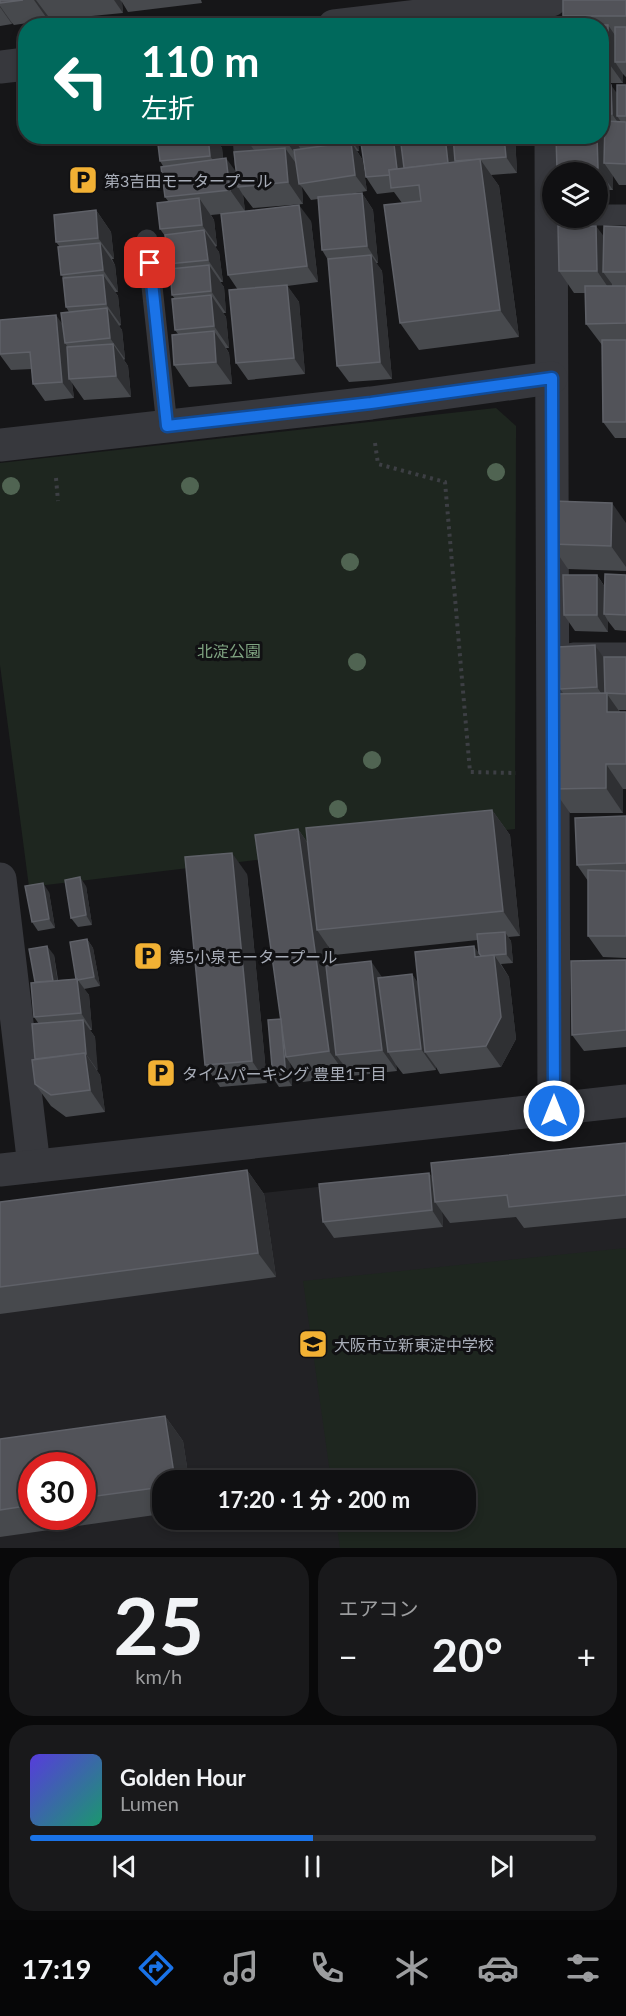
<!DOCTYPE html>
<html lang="ja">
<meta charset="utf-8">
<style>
body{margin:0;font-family:Lato,"Noto Sans JP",sans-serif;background:#19191b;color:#f1f3f6;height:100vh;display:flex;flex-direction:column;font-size:22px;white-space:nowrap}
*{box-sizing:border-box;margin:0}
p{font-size:20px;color:#9c9d9f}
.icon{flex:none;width:33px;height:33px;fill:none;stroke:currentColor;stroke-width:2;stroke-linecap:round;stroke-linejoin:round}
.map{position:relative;height:1548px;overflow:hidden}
.sheet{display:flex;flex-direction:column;gap:9px;padding:9px;background:#09090a;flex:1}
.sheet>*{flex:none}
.hud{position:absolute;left:18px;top:18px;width:591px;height:126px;border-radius:24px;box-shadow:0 3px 9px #0003,0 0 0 2px #303032;background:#00695c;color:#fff;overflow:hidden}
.tools{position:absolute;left:542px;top:162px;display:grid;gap:12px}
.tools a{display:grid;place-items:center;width:66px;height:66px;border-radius:50%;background:#101012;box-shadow:0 3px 9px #0003,0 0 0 2px #303032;font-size:30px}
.speed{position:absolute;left:18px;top:1452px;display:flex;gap:12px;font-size:30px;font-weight:700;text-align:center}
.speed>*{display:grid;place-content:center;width:78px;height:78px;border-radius:50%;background:#101012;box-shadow:0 3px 9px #0003,0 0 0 2px #303032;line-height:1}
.speed .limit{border:9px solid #d22;background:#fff;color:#111}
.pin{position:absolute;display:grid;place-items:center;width:51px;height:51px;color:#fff;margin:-26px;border-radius:12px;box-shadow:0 3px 9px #0006}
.me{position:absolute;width:66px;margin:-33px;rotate:0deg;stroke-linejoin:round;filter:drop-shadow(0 0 4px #0008)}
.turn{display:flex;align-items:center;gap:21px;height:126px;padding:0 24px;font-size:27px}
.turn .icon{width:78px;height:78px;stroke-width:2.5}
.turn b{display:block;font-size:42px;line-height:51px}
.big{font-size:45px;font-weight:700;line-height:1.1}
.sheet .card{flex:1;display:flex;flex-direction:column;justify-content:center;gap:9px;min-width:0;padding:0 21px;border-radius:24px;background:#19191b}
.sheet .dial{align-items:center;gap:0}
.dial b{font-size:78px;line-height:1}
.song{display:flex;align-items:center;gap:18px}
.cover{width:72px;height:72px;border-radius:9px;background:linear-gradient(135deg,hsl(250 70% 55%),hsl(160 70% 35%))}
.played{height:6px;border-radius:3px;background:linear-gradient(90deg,#1a73e8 50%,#303032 50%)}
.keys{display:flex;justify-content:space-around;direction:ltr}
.heat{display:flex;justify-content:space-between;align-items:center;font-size:33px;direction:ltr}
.sheet .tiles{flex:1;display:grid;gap:9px;grid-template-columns:1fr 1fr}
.card:last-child{grid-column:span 2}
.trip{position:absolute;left:152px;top:1470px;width:324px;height:60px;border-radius:24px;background:#101012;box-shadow:0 3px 9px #0003,0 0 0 2px #303032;font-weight:700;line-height:60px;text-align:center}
.menu{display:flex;height:96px;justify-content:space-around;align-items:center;background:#060607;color:#9c9d9f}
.menu .icon{width:42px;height:42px}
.menu .active{color:#1a73e8}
.menu b{font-size:27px;color:#f1f3f6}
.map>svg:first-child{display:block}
</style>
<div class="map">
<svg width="626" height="1548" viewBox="0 0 626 1548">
<rect width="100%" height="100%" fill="#161618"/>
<path fill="#222225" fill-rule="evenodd" d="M626 1153V1548H0V1222ZM32 1466H82V1516H32ZM162 1480H465V1520H162Z"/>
<g fill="#1e261f">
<polygon points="496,408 516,426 515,829 29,887 0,665 0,463"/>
<polygon points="626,1248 626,1548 340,1548 336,1520 465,1520 465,1480 331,1480 303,1281"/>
</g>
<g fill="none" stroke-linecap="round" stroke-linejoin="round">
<g stroke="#3d3f44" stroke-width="4" stroke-dasharray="3 4.5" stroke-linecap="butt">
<polyline points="375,443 378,464 445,482 470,772 516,773"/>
<polyline points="56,478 58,501"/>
</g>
<g stroke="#37383d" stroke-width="21">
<polyline points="243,136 245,164"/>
<polyline points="597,215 626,215"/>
<polyline points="147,240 167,426"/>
<polyline points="573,653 626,653"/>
</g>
<g stroke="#37383d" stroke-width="33">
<polyline points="334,26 551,0"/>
<polyline points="0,67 26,64"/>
<polyline points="551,136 554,1111"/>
<polyline points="0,445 371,403 551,378"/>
<polyline points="0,879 34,1166"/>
</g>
<polyline stroke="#37383d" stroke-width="33" points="0,1170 626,1101"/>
</g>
<g fill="#506452">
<circle cx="496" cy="472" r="9"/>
<circle cx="11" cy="486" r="9"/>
<circle cx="190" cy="486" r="9"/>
<circle cx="350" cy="562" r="9"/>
<circle cx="357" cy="662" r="9"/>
<circle cx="372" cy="760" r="9"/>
<circle cx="338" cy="809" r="9"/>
</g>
<g fill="#47494d" fill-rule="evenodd">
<polygon points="0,0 201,0 202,3 128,12 122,2 123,13 50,20 48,16 48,20 14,25 12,23 12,24 0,26"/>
<polygon points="626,0 626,77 623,74 623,83 602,83 602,26 569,25 563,16"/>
<polygon points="602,85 617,93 626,85 626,185 619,185 613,176 613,190 597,190 597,172 560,172 557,169 602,136"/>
<polygon points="157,136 225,136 225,138 216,139 222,148 223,159 236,172 254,150 249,143 248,136 357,136 359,151 357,151 362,159 367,191 344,195 362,193 373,210 378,263 376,263 382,271 392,379 349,382 337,366 328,260 322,250 318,199 311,200 302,187 303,204 253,208 243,195 245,211 311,221 318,282 287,286 299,302 305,374 248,380 236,363 238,290 228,275 221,214 211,215 214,220 217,246 215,247 219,252 223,282 220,282 224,287 226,313 223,313 226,317 229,348 226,348 229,353 232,384 189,387 174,365 178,334 175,330 175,299 172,295 171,268 168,264 165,236 160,229 168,201 165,197 163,166 160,161"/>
<polygon points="515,136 517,173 491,175 499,186 519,337 419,350 400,323 402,203 394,192 377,194 366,177 401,143 453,138"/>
<polygon points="96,210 111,232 114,259 112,259 115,265 118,292 115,292 118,296 121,325 119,326 122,330 125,359 124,360 128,366 131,397 84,400 72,383 74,398 45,401 33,384 32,369 11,370 0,355 0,320 63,324 69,312 66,307 64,278 61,275 60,247 56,242"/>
<polygon points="626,227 626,438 615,438 603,422 602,345 586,324 586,293 574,293 559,271 604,236"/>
<polygon points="626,523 626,571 568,569 551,544"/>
<polygon points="597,575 605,587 626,575 626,631 615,630 608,621 608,632 575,631 564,615"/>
<polygon points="595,645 604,659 626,657 626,710 619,710 620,712 626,712 626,789 623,789 623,813 570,813 553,789 563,693 560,689"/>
<path d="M492 810 510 835 520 936 508 937 511 941 513 963 501 964 509 977 516 1039 501 1067 440 1074 436 1067V1070L403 1074 396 1065 397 1071 351 1076 346 1068 347 1076 303 1082 290 1063 292 1086 279 1087 273 1078 281 1019 298 829 307 842ZM478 940 479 953 418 984 412 974 383 978 331 966 328 946 334 955Z"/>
<polygon points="626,816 626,958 603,957 588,936 588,881 577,865"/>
<polygon points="247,874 267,1083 220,1087 205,1065"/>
<polygon points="86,886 92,925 78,927 71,918"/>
<polygon points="49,892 55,928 38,931 32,922"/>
<polygon points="87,939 93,948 100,986 84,989 89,995 92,1030 90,1030 95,1037 97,1071 100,1075 105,1112 66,1117 51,1106 35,1084 35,1059 39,1024 34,1017 35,982 54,955 58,980 76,979"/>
<polygon points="626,960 626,1047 584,1051 572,1035"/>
<polygon points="626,1143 626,1218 524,1228 516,1217 450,1223 442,1212 443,1227 334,1238 323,1222 429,1173 433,1179"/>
<polygon points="247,1170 264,1194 276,1277 0,1314 0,1202"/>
<path d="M165 1416 183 1441 189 1480H162V1514L0 1537V1439ZM32 1466H82V1516H32Z"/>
</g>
<g fill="#2f3033">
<polygon points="34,0 36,0 48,16 48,20"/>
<polygon points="114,0 120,0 122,2 123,13"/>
<polygon points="0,6 12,23 12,24 0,7"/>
<polygon points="608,25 623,47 615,62 623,74 623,83 608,62"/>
<polygon points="611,85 626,106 617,116 626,129 626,134 612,114"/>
<polygon points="602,128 612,143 604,163 613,176 613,190 598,168 597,136 602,136"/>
<polygon points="208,136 214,136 222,148 225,178 210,156"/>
<polygon points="285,136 299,136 295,141 300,148 301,162 286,141"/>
<polygon points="348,136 357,136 359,151"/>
<polygon points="393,136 397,136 403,146 407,170 398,174"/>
<polygon points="445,136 452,136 455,141 455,161 458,165 448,165"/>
<polygon points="504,136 515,136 517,173 506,157"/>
<polygon points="351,142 362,159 367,191 355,175"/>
<polygon points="285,148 300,169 299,184 302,187 303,204 288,182"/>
<polygon points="226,158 242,180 238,187 243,195 245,211 230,190"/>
<polygon points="480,159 499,186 519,337 500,310"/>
<polygon points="362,193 373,210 378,263 367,246"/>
<polygon points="199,198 214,220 217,246 202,225"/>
<polygon points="299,205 311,221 318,282 307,266"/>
<polygon points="96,210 111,232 114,259 98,238"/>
<polygon points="596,226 612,247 603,272 612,284 612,293 597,271"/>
<polygon points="204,230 219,252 223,282 208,260"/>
<polygon points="100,243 115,265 118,292 103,270"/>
<polygon points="371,255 382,271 392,379 380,362"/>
<polygon points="209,265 224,287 226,313 211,291"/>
<polygon points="103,275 118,296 121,325 106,304"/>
<polygon points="287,285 299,302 305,374 294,358"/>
<polygon points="211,295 226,317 229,348 214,326"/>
<polygon points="107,308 122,330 125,359 110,338"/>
<polygon points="56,315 68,332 65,343 69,349 69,379 72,383 74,398 62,382"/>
<polygon points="214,331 229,353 232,384 216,362"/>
<polygon points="113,344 128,366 131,397 116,376"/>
<polygon points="612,503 626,523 626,567 611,546"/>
<polygon points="597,575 608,592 604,614 608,621 608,632 597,615"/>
<polygon points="595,645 610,667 607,694 624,718 607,712 607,702 597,687"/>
<polygon points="606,764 623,789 623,813 606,788"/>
<polygon points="492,810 510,835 520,936 503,911"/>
<polygon points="298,829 315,854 317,930 328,946 344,1054 336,1055 346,1068 347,1076 329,1051"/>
<polygon points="232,853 247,874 267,1083 252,1061"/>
<polygon points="80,877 86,886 92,925 86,915"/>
<polygon points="43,883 49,892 55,928 49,919"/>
<polygon points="505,932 511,941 513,963 506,954"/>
<polygon points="87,939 93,948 100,986 94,977"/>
<polygon points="47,946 54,955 59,992 53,983"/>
<polygon points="474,946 489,968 475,957"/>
<polygon points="494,955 509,977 516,1039 501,1067 486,1046"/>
<polygon points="371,961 386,983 388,1052 396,1065 397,1071 382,1050"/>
<polygon points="412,974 427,996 425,1052 436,1067 436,1070 421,1049"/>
<polygon points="77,979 89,995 92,1030 81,1013"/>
<polygon points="281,1019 286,1057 290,1063 292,1086 286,1077"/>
<polygon points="83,1020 95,1037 98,1071 86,1054"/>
<polygon points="85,1053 100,1075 105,1112 90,1090"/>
<polygon points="247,1170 264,1194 276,1277 258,1253"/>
<polygon points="429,1173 440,1189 435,1202 442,1212 443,1227 432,1210"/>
<polygon points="165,1416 183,1441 189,1480 175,1480"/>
</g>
<g fill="#525359" stroke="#5f6168" stroke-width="1.5">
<polygon points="0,0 23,0 0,3"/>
<rect x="563" y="0" width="63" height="16"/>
<polygon points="500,22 500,26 466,26"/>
<polygon points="561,25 608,25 608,62 602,62 602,26 561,26"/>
<rect x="615" y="27" width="11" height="35"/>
<polygon points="602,85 611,85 612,114 602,114"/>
<rect x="617" y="85" width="9" height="31"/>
<polygon points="605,121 626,122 626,164 604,163"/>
<polygon points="157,136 208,136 210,156 160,161"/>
<polygon points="248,136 285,136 286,141 249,143"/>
<polygon points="295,136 332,136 295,141"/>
<polygon points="360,136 393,136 397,169 389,170 390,175 366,177"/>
<polygon points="400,136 445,136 448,163 404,168"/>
<polygon points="453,136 504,136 506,157 455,161"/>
<polygon points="556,136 597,136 598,168 557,169"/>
<polygon points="351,142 355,175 299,184 294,150"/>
<polygon points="285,148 288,182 238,187 234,152"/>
<polygon points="226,158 230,190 165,197 161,167"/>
<polygon points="480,159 500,310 400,323 384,205 421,201 419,185 391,188 389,170"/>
<polygon points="362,193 367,246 322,250 318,197"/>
<polygon points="199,198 202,225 160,229 157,203"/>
<polygon points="299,205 307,266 228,275 221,214"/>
<polygon points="96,210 98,238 56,242 54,215"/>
<polygon points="558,226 596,226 597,271 559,271"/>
<polygon points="604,226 626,227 626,272 603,272"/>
<polygon points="204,230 208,260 168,264 165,235"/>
<polygon points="100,243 103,270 61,275 58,247"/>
<polygon points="371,255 380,362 337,366 328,259"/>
<polygon points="209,265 211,291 172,295 170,269"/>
<polygon points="103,275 106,304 66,307 63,278"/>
<polygon points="287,285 294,358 236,363 229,290"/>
<polygon points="585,286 626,286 626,323 586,324"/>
<polygon points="211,295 214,326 175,330 172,299"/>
<polygon points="107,308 110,338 65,343 61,313"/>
<polygon points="56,315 62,382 33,384 30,352 0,354 0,320"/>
<polygon points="214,331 216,362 174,365 172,335"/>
<polygon points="602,340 626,340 626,422 603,422"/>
<polygon points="113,344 116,376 69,379 67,347"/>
<polygon points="552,501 612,503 611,546 551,544"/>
<polygon points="605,574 626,575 626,615 604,614"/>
<polygon points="563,575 597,575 597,615 564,615"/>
<polygon points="595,645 597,687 560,689 558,647"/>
<polygon points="604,657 626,657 626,694 605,693"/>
<polygon points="607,693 607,712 626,712 626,764 606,764 606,788 553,789 552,694"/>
<polygon points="492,810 503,911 317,930 306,828"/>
<polygon points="626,816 626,863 577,865 575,818"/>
<polygon points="298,829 329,1051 286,1057 255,835"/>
<polygon points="232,853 252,1061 205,1065 185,857"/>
<polygon points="588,870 626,871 626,936 588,936"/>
<polygon points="80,877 86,915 71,918 65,880"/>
<polygon points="43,883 49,919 32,922 25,886"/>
<polygon points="505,932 506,954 481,956 479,953 477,934"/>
<polygon points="87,939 94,977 77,980 77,979 76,979 70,942"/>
<polygon points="47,946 53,981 35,982 29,949"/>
<polygon points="474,946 475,957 494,955 501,1017 486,1046 425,1052 415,952"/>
<polygon points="626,960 626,1030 572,1035 571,961"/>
<polygon points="371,961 382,1050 336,1055 326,966"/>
<polygon points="412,974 421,1049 388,1052 378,978"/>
<polygon points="77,979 81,1013 34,1017 31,983"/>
<polygon points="281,1019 286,1077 273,1078 268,1020"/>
<polygon points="83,1020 86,1054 85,1055 85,1053 35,1059 32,1024"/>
<polygon points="85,1053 90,1090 51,1095 35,1084 32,1060"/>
<polygon points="626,1143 626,1195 509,1207 507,1195 435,1202 431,1163"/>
<polygon points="247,1170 258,1253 0,1287 0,1202"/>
<polygon points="429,1173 432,1210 323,1222 319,1184"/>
<polygon points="165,1416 175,1480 162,1480 162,1487 82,1498 82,1466 32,1466 32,1505 0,1510 0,1439"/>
</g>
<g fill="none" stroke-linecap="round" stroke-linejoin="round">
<g stroke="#114b97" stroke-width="15">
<polyline id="route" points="150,263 167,426 371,403 552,378 554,1111"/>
</g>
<use href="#route" stroke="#1a73e8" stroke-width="10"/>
</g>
<defs>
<g id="parking-square" transform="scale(1.5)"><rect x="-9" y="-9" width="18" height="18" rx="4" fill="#f2b134" stroke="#111113"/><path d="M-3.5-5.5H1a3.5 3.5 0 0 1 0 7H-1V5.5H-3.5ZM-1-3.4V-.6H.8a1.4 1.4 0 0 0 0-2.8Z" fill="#111"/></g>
<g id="school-square" transform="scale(1.5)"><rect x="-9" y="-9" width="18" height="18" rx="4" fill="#f2b134" stroke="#111113"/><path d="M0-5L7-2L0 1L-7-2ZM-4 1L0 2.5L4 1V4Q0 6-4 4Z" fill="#111"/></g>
</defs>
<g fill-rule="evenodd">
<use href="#parking-square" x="83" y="180"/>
<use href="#parking-square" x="148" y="956"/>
<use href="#parking-square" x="161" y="1073"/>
<use href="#school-square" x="313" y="1344"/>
</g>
<g text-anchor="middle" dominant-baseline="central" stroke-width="6" stroke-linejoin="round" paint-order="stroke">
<g font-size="16" fill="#a8adb8" stroke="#111113" text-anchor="start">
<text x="104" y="180">第3吉田モータープール</text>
<text x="169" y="956">第5小泉モータープール</text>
<text x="182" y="1073">タイムパーキング 豊里1丁目</text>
<text x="334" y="1344">大阪市立新東淀中学校</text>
</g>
<g font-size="16" fill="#7fa381" stroke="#111113">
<text x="229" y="650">北淀公園</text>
</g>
</g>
</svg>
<div class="tools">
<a><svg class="icon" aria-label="layers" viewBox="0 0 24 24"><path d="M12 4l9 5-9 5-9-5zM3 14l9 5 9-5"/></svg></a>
</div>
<div class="speed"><div class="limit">30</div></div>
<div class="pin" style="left:150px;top:263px;background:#d93025"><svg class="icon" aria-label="arrive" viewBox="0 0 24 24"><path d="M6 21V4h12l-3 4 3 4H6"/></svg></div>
<svg class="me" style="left:554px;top:1111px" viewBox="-20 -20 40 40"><circle r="17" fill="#1a73e8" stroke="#fff" stroke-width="3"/><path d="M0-11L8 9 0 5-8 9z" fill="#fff"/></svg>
<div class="trip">17:20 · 1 分 · 200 m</div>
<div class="hud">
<div class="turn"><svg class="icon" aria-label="left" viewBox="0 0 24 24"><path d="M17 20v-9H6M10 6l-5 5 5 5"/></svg><div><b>110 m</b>左折</div></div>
</div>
</div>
<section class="sheet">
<div class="tiles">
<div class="card dial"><b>25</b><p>km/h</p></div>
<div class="card"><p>エアコン</p>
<div class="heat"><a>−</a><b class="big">20°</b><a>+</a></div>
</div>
<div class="card">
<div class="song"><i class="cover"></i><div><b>Golden Hour</b><p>Lumen</p></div></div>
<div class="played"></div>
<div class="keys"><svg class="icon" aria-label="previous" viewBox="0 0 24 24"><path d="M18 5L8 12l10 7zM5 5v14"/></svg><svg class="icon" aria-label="pause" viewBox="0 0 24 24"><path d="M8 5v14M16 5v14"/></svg><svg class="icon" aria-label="next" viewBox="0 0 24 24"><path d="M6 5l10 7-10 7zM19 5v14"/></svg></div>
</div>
</div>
</section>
<nav class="menu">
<b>17:19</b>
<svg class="icon active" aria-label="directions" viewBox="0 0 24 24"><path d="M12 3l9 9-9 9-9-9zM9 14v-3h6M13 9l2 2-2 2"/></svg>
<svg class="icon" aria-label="music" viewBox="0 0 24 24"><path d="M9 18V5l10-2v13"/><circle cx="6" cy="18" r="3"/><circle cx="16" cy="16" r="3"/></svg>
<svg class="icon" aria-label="phone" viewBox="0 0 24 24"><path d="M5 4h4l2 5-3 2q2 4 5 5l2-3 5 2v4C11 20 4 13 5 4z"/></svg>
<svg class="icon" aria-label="climate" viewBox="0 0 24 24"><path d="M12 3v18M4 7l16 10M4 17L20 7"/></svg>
<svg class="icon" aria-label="car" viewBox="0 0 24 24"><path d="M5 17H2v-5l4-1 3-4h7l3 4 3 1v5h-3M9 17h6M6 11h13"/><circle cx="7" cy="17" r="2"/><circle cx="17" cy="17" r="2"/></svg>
<svg class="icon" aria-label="filters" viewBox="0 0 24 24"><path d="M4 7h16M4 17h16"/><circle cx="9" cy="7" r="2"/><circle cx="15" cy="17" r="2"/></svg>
</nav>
